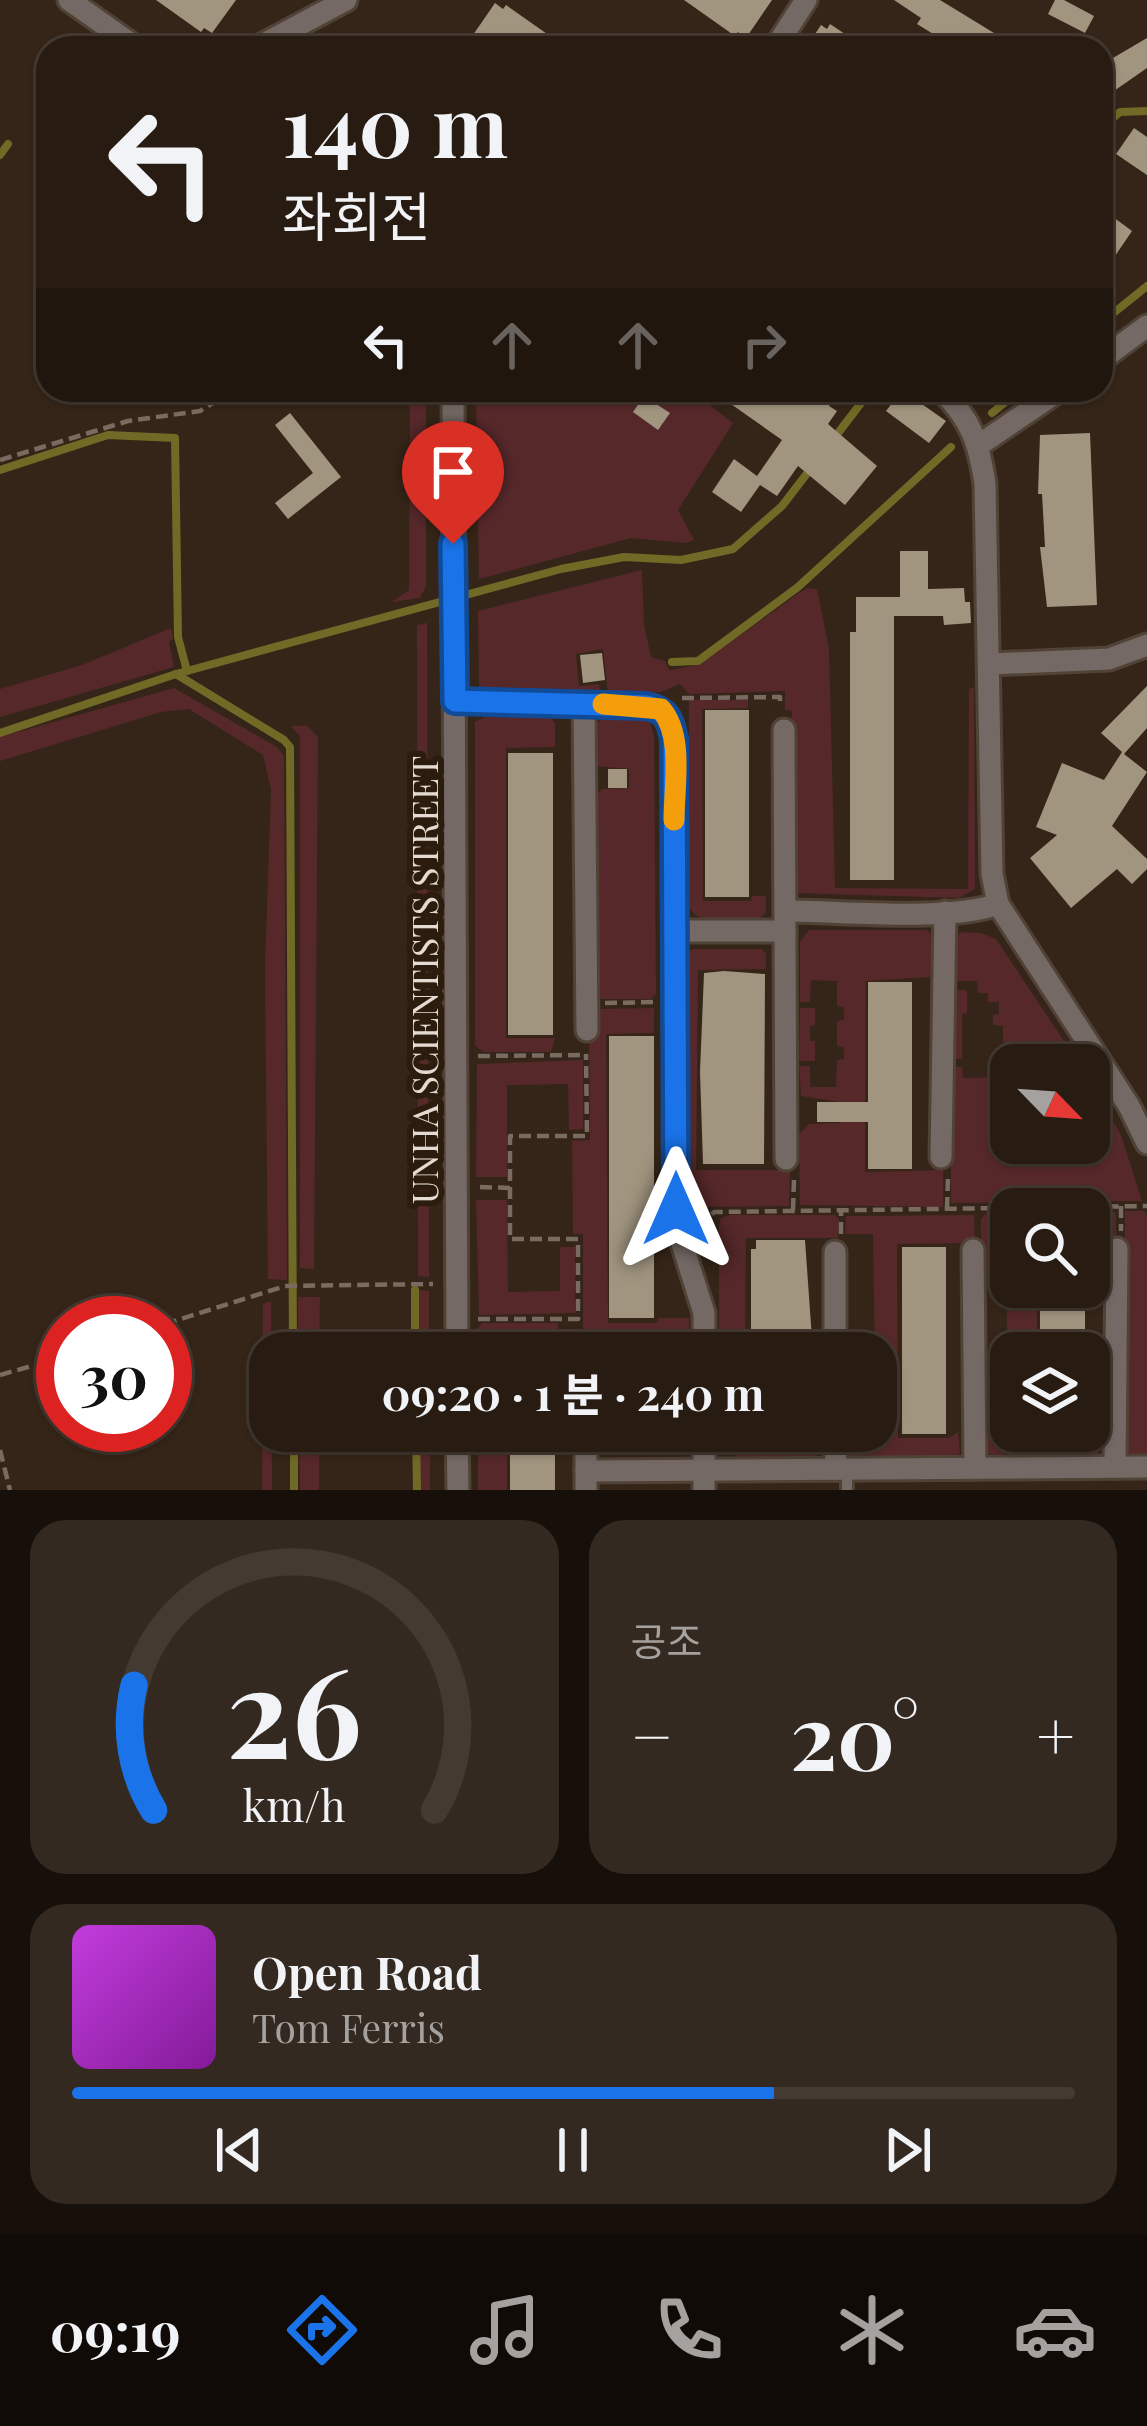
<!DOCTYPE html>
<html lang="ko">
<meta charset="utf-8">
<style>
body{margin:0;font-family:"Playfair Display","Noto Sans KR",serif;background:#342920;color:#f1f3f6;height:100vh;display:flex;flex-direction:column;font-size:45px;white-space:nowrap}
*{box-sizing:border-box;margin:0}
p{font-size:39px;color:#a5a19f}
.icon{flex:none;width:66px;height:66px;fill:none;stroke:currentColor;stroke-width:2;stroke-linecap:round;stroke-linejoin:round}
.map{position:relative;height:1490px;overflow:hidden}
.drawer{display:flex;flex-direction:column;gap:30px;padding:30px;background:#160f0a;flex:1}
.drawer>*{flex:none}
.hud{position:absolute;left:36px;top:36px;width:1077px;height:366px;border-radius:36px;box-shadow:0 3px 9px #0004,0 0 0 3px #443a32;background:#281c12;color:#f1f3f6;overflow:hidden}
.needle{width:78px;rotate:115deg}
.buttons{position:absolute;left:990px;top:1044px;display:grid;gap:24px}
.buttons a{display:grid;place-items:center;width:120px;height:120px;border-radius:24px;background:#281c12;box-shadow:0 3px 9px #0004,0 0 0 3px #443a32;font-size:60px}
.speed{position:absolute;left:36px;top:1296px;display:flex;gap:24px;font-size:60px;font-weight:700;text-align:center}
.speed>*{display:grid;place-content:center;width:156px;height:156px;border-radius:50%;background:#281c12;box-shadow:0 3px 9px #0004,0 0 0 3px #443a32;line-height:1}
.speed .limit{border:18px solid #d22;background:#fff;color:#111}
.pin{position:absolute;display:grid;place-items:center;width:102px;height:102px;color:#fff;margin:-123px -51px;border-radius:50% 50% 50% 0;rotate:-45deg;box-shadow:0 0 12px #0007}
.pin .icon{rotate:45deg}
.me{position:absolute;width:132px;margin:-66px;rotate:0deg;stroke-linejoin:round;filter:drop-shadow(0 0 9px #0008)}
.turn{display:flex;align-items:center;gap:42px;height:252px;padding:0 48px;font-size:54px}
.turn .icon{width:156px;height:156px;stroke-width:2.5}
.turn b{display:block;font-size:84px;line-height:102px}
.lanes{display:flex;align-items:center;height:114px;padding:0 48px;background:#0003;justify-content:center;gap:60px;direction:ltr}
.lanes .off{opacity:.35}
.big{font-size:90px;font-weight:700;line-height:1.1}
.drawer .tile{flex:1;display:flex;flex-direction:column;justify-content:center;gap:18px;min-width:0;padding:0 42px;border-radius:36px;background:#342920}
.drawer .dial{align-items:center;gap:0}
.dial svg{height:312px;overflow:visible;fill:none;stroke:#443a32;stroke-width:7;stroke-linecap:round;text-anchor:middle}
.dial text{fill:#f1f3f6;stroke:none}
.song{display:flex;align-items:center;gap:36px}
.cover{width:144px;height:144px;border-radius:18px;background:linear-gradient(135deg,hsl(290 70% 55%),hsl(290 70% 35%))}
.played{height:12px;border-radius:6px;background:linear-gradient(90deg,#1a73e8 70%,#443a32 70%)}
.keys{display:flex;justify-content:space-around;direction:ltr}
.heat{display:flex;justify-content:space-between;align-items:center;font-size:66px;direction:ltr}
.drawer .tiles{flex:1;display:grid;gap:30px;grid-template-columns:1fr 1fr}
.tile:last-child{grid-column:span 2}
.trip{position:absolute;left:249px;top:1332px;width:648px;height:120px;border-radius:36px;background:#281c12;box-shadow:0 3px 9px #0004,0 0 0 3px #443a32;font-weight:700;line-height:120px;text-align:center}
.tab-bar{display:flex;height:192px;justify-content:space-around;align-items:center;background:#100b07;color:#a5a19f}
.tab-bar .icon{width:84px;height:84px}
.tab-bar .current{color:#1a73e8}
.tab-bar b{font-size:54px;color:#f1f3f6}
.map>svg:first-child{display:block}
</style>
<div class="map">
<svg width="1147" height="1490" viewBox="0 0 1147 1490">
<rect width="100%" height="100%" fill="#352518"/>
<g fill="#56282a">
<polygon points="410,390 426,390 426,586 420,598 392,602 409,590"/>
<polygon points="522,390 690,390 733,423 678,510 694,540 685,543 631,538 479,579 476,397 496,398"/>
<polygon points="642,570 644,625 651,657 665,661 669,670 699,665 799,593 808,588 817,589 829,649 835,888 968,889 969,689 974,687 975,889 959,898 796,893 792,883 792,711 785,710 785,691 689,694 680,684 661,692 608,694 603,649 576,654 579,686 599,684 601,697 484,693 479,688 478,611"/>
<polygon points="427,623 429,1277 418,1276 417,625"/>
<polygon points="171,628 173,639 169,642 174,667 0,717 0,689 82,665"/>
<polygon points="174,688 277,747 284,756 287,1280 268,1279 265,966 271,789 263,755 189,709 161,712 0,761 0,737"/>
<path d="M689 700H748V708L702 709 703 901H751L752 896H766V912L758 920C735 920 699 929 688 905Z"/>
<polygon points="486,716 549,716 555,723 555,747 506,748 506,1038 555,1038 551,1052 483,1052 475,1045 475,722"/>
<polygon points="637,718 650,722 654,736 656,994 651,999 594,999 595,796 602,789 629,788 629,769 596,766 592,731 601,719"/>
<polygon points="291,726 307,726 318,737 314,1269 300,1268 300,736"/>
<polygon points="809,930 926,930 932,934 935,970 930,977 866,981 865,1172 943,1170 943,1207 800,1205 799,1134 809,1124 839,1123 840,1102 801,1096 799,1066 810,1066 810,1087 836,1087 837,1060 844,1059 844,1047 837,1046 837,1021 844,1020 844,1007 837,1006 837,981 811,980 810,1002 800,1002 800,942"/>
<polygon points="961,932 981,933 996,939 1080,1065 1011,1065 1011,1143 1089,1143 1089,1079 1121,1135 1142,1201 951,1203 951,1067 962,1067 963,1078 1003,1077 1003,1026 993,1025 993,1015 999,1014 999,1002 988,1002 988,993 978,993 977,981 953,981 953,941"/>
<polygon points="692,949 762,949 766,954 766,969 698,970 696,1170 790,1170 789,1206 693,1207 685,1197 685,960"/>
<polygon points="953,990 967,990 967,1013 962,1014 962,1059 952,1059"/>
<polygon points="654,1008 654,1033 606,1034 608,1323 657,1323 658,1318 689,1318 689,1340 583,1341 583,1234 573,1234 572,1141 590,1140 589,1032 596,1009"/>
<polygon points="800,1008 815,1008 815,1025 810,1026 810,1041 815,1041 815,1061 799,1061"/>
<polygon points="583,1060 583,1129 569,1130 568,1084 507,1085 507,1177 476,1177 477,1064"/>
<polygon points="476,1200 507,1200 508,1292 560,1291 560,1247 575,1247 575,1313 479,1315"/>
<polygon points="1125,1211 1144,1211 1147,1216 1147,1460 1133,1459 1125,1447"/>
<polygon points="987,1212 1011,1212 1011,1269 981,1270 981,1219"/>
<rect x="1089" y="1212" width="27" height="33"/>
<polygon points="730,1215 834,1215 839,1219 838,1238 746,1238 745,1353 719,1353 719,1225 721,1218"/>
<polygon points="974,1215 975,1243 897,1244 898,1438 949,1438 958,1432 960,1453 952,1457 842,1458 842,1431 876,1431 873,1234 845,1234 846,1216"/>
<polygon points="1020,1287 1037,1287 1037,1353 1011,1353 1011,1373 1007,1373 1007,1298 1019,1298"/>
<polygon points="418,1290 429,1291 429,1353 418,1353"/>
<polygon points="298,1297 320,1297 319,1353 298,1353"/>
<polygon points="271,1301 272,1490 262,1490 263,1304"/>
<polygon points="482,1323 558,1323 558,1341 507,1342 506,1353 478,1353 478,1328"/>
<polygon points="1011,1404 1011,1431 1037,1431 1038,1440 1088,1440 1090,1433 1096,1431 1102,1439 1098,1455 984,1454 981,1405"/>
<polygon points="299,1431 319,1431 319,1490 300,1490"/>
<polygon points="419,1431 430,1431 430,1490 420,1490"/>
<rect x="478" y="1431" width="29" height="59"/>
<polygon points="718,1431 745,1431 746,1436 820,1436 820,1450 814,1457 741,1458 722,1449"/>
</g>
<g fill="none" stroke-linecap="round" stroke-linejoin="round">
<g stroke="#716a26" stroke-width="8">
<polyline points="1101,128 1120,112 1147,111"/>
<polyline points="0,155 8,144"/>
<polyline points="1101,323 1147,286"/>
<polyline points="992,413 1020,390"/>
<polyline points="832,441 871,390"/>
<polyline points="0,470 108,435 175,438 178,637 187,671"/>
<polyline points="672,662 698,661 798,587 951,447"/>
<polyline points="176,674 284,740 290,747 293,1353"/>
<polyline points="0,733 176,674 561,569 624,557 681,560 733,549 782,506 812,467"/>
<polyline points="415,1353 415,1290"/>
<polyline points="294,1431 294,1490"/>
<polyline points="416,1431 417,1490"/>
</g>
</g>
<g fill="#a1957f">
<polygon points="156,0 236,0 212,33 204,28 201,32"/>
<polygon points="684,0 772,0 746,38 738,32 735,36"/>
<polygon points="894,0 940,0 994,33 985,48 956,48 917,24 921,18"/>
<polygon points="1055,0 1064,0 1094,16 1085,33 1048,14"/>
<polygon points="495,3 503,9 506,5 567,48 464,48"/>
<polygon points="830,24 866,48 806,48 821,25 827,29"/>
<polygon points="1147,38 1147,68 1101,100 1101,65"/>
<polygon points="1134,128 1147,137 1147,175 1116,154"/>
<polygon points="1101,208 1132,231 1115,256 1101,246"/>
<polygon points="711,390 817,390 833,401 829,406 837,411 828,424 877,466 845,505 798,466 777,496 760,485 741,512 712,492 734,459 757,476 782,440"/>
<polygon points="902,390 946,421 929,443 886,411"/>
<polygon points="644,396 670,413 658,430 633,412"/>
<polygon points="290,413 341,477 288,519 275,503 313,473 275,425"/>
<polygon points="1090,433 1097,605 1047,607 1040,547 1045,547 1042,494 1038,494 1040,435"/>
<polygon points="900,551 928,551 928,589 964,588 965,602 970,602 971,623 944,625 943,616 894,616 894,880 850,880 850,632 856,632 856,597 900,597"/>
<polygon points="602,653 605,680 583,683 580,655"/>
<polygon points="1147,686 1147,728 1124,754 1147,772 1112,826 1147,859 1147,869 1132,884 1117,869 1071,908 1030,858 1057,835 1036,827 1062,763 1104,780 1122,752 1101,733"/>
<rect x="705" y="710" width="44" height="187"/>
<rect x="508" y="753" width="45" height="282"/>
<rect x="608" y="769" width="19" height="19"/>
<polygon points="724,971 765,974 764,1164 703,1164 700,1072 704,973"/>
<polygon points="868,982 912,982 912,1169 868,1169 868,1122 817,1122 817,1102 868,1102"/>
<rect x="609" y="1036" width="45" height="282"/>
<polygon points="756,1240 805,1240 813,1353 751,1353 751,1249 756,1249"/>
<rect x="902" y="1247" width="44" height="187"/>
<rect x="1040" y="1287" width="45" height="66"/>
<rect x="510" y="1431" width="45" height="59"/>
</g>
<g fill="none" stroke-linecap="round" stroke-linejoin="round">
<g stroke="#514236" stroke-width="16">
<polyline id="lane" points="847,1469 847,1490"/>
</g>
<g stroke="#514236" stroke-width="27">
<g id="street">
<polyline points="69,0 137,48"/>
<polyline points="256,48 346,0"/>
<polyline points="775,48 806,0"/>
<polyline points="1101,360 1147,326"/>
<polyline points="453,390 457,1353"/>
<path d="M941 390C971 419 979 443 985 484L992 874 998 904 1129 1106 1147 1143"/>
<polyline points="979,445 1060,390"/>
<polyline points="990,664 1109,659 1147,645"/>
<path d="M456 701 646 706C667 710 670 719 674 739L676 1224 704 1313V1353"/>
<polyline points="584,704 587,1030"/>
<polyline points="784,730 786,1159"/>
<path d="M785 911C842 911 948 922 998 904"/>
<polyline points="674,931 785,931"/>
<polyline points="941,1157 945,912"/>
<polyline points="973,1250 975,1468"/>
<polyline points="835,1252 835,1353"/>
<polyline points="585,1352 585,1353"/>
<polyline points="457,1431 458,1490"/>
<polyline points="586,1431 586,1490"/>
<polyline points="704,1431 704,1490"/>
<polyline points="835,1431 836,1469"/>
<polyline points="1115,1467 1117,1249"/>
<polyline points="586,1471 1147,1467"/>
</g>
</g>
<g stroke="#796b5f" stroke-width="4.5" stroke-dasharray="12 6" stroke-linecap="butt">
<polyline points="0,460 128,421 200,411 234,390"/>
<polyline points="682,698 780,697 780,707"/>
<polyline points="605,1003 654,1002"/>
<polyline points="478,1056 586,1055"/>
<polyline points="480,1187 510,1188"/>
<polyline points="1121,1206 1121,1231"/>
<polyline points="947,1209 948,1178"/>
<polyline points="700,1210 708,1219 714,1212 1147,1206"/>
<polyline points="793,1210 794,1180"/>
<polyline points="841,1234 841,1210"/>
<polyline points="478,1319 578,1319 578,1239 510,1239 510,1136 587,1136 586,1054"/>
<polyline points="165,1324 285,1286 433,1284"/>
<polyline points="603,1343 682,1344"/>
<polyline points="0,1375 63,1357"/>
<polyline points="0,1450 10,1490"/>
</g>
<use href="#lane" stroke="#746965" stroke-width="10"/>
<use href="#street" stroke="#746965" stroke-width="21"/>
</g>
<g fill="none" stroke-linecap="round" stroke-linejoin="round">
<g stroke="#114b97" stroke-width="30">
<path id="route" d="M453 544 455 701 646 706C667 710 670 719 674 739L676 1209"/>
</g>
<use href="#route" stroke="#1a73e8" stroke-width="21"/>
<path stroke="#f59e0b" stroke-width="21" d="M603 704 661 709C684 736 674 786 674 820"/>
</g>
<g text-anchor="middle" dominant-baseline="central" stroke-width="12" stroke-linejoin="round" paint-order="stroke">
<g font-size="36" fill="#e5dad1" stroke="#2b1c0e">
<text transform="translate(423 980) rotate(-90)">UNHA SCIENTISTS STREET</text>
</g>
</g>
</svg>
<div class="buttons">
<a><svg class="needle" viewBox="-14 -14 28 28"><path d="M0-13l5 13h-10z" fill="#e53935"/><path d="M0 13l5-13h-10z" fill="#a5a19f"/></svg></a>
<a><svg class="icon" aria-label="search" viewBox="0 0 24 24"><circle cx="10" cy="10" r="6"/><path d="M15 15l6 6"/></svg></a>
<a><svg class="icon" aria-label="layers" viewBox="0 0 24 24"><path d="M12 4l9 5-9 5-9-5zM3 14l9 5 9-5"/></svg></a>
</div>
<div class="speed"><div class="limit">30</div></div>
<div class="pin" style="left:453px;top:544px;background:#d93025"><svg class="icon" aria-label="arrive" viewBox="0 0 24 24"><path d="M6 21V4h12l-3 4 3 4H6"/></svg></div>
<svg class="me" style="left:676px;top:1209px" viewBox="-20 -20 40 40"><path d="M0-17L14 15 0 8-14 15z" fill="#1a73e8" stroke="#fff" stroke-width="4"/></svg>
<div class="trip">09:20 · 1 분 · 240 m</div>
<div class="hud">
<div class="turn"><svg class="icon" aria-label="left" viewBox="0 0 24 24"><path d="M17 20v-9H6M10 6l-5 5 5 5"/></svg><div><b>140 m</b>좌회전</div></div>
<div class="lanes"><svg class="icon" aria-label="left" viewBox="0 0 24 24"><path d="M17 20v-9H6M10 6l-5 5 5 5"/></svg><svg class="icon off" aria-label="ahead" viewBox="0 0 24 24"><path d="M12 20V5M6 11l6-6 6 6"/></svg><svg class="icon off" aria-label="ahead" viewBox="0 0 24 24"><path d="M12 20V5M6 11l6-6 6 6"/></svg><svg class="icon off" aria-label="right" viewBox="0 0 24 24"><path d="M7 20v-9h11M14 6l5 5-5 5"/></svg></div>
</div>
</div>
<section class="drawer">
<div class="tiles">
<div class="tile dial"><svg viewBox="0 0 100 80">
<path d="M14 69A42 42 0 1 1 86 69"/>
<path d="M14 69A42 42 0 0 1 9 37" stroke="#1a73e8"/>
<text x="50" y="56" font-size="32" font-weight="700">26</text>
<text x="50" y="72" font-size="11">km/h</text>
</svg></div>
<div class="tile"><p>공조</p>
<div class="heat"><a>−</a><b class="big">20°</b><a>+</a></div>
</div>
<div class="tile">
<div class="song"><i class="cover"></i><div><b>Open Road</b><p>Tom Ferris</p></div></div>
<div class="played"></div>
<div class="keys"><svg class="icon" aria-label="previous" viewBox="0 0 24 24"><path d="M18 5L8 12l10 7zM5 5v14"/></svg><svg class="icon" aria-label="pause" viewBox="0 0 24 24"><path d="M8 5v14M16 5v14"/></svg><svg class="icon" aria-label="next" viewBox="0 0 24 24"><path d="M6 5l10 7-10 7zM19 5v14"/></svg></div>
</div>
</div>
</section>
<nav class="tab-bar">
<b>09:19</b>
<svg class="icon current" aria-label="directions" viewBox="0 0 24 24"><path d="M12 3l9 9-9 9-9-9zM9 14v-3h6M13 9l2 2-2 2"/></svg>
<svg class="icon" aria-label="music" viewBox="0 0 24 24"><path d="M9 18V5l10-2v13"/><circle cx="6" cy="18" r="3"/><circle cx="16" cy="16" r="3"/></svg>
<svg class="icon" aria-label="phone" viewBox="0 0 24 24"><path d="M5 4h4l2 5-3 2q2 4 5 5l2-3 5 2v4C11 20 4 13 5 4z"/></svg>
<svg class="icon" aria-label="climate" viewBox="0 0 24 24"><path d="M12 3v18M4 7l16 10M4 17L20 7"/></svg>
<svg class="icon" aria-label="car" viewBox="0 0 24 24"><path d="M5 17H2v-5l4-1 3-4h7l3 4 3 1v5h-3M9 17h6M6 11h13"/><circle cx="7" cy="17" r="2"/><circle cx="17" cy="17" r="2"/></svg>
</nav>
